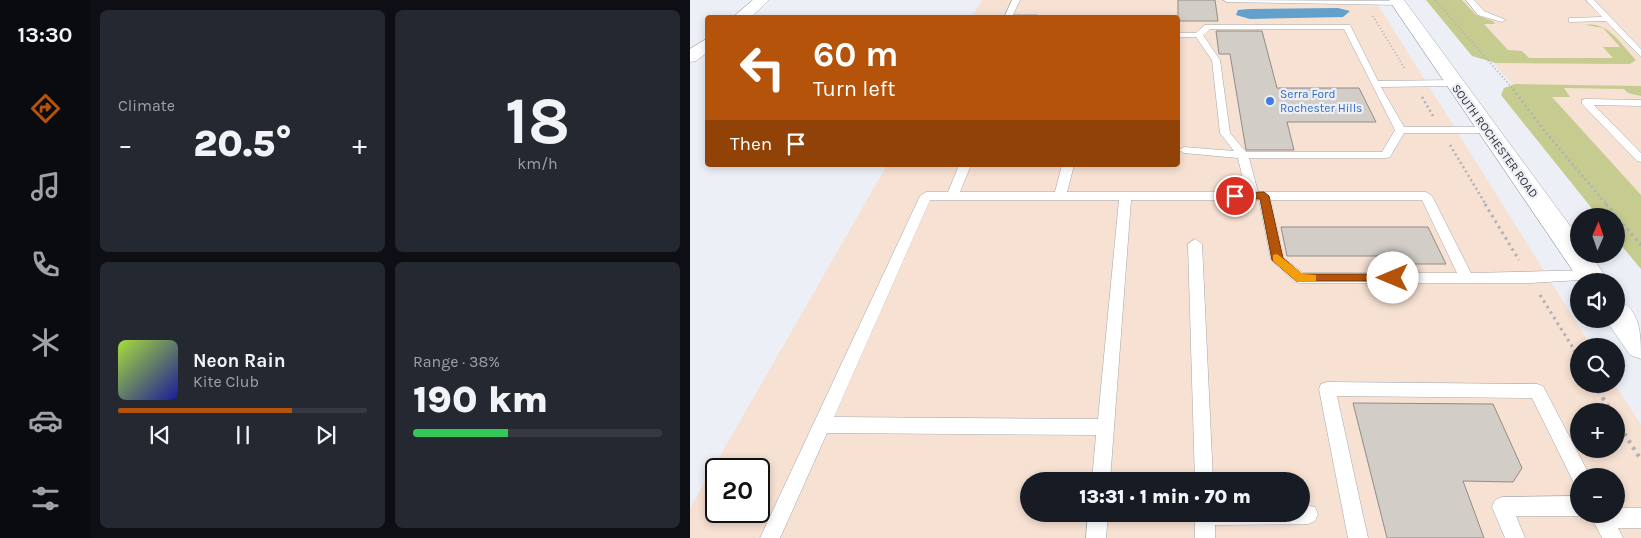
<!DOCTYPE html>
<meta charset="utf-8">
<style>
body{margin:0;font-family:Karla,sans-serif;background:#242831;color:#f1f3f6;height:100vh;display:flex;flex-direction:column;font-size:19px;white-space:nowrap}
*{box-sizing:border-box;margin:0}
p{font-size:16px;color:#9ea1a6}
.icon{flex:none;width:28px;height:28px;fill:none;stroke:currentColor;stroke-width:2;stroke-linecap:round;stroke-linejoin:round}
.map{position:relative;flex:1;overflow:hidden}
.drawer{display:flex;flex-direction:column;gap:10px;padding:10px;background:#0d0f14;width:600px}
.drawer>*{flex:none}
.hud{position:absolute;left:15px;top:15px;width:475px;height:152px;border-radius:5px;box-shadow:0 2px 8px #0003;background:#b45309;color:#fff;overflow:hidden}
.needle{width:32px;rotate:2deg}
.buttons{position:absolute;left:880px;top:208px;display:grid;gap:10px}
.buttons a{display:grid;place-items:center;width:55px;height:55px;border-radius:50%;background:#171b24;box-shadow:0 2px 8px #0003;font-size:25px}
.speed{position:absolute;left:15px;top:458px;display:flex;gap:10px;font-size:25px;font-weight:700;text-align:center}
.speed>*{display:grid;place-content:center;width:65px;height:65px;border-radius:50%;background:#171b24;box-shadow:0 2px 8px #0003;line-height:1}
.speed .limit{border:2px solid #111;border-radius:8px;background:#fff;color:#111}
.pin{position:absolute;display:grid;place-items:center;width:42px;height:42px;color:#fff;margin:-21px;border:2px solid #fff;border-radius:50%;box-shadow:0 1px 5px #0007}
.me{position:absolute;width:55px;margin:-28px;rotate:270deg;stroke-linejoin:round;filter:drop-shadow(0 0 4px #0008)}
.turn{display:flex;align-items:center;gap:18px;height:105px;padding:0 25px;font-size:22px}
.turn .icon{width:65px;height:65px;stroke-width:2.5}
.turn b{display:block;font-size:35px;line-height:42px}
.then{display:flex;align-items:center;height:48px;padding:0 25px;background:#0003;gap:10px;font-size:19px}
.big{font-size:38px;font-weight:800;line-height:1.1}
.drawer .card{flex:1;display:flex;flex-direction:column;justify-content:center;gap:8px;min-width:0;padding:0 18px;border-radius:8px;background:#242831}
.drawer .dial{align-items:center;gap:0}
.dial b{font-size:65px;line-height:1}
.song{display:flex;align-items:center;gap:15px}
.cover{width:60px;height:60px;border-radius:8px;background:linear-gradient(135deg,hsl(80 70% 55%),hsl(240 70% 35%))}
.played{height:5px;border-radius:2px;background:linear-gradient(90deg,#b45309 70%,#363941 70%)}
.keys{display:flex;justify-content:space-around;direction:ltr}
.heat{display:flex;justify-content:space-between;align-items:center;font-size:28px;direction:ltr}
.charge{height:8px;border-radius:4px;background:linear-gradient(90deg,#34c759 38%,#363941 0)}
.drawer .tiles{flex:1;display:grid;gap:10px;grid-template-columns:repeat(2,1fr)}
.trip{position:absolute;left:330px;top:472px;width:290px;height:50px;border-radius:25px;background:#171b24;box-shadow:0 2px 8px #0003;font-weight:800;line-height:50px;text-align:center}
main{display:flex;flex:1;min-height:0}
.tabs{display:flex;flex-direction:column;width:90px;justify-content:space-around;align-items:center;background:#090b0e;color:#9ea1a6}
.tabs .icon{width:35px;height:35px}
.tabs .active{color:#b45309}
.tabs b{font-size:22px;color:#f1f3f6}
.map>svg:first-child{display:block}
</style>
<main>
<nav class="tabs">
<b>13:30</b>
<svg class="icon active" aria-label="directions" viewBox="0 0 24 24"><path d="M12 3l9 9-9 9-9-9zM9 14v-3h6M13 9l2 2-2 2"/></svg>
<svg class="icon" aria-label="music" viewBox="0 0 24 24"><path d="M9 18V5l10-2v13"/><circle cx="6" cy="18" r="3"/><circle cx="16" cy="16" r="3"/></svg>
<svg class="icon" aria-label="phone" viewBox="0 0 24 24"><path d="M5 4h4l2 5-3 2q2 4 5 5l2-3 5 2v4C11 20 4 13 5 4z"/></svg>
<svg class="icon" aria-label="climate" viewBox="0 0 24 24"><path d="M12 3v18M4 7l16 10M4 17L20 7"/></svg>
<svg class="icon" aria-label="car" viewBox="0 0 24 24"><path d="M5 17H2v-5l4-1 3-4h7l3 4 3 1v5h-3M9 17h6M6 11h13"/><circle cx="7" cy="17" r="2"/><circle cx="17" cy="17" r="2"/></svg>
<svg class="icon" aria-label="filters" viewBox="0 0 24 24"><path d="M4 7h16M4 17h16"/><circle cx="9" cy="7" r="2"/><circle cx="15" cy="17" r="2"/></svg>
</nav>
<section class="drawer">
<div class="tiles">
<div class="card"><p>Climate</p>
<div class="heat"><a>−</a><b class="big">20.5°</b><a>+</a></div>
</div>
<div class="card dial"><b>18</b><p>km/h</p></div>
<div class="card">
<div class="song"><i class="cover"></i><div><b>Neon Rain</b><p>Kite Club</p></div></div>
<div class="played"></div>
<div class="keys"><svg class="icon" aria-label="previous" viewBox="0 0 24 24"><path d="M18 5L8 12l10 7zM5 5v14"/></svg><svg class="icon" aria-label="pause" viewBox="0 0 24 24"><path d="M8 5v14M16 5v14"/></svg><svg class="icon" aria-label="next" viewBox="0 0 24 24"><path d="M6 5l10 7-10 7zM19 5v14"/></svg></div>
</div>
<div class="card"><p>Range · 38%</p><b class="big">190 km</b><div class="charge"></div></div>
</div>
</section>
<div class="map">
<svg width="951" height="538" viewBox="0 0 951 538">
<rect width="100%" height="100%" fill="#eceff6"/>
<g fill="#f6e1d2" fill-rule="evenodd">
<path d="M292 0H685L901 346H889V384H925L951 425V538H0V508L197 165H488V18L282 17ZM889 411H926V449H889ZM26 469H69V511H26ZM889 476H926V514H889ZM339 481H611V514H339Z"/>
<polygon points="749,0 951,0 951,239 820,82"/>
</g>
<g fill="#c6cb8f">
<path d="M736 0H772L786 15 803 21 805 24H794L818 50 832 51 839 58H923L913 47H930L913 28 896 25C918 21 932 46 946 60L940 64 806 63 782 56Z"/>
<polygon points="825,84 951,86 951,96 938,93 934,89 874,88 880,97 862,97 951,195 951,269 926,239 926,216 908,216 811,95 814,88"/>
</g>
<polygon fill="#63a0cc" points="648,8 660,11 653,17 560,19 546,15 548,10 559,9"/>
<g fill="#d2cdc7" stroke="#918c86">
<polygon points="488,0 525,0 528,21 488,21"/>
<polygon points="526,31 572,31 587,88 669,88 686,122 597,122 604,150 556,150 540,54 529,54"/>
<polygon points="591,227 738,227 756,264 693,264 689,256 597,256"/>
<polygon points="663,403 803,404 832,468 823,482 773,481 794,538 697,538"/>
</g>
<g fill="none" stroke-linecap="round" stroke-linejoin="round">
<g stroke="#a5a8ae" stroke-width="1">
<g id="service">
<polygon points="322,0 330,0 323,15 347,15 351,17 314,18"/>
<polygon points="533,0 708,1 712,3 708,5 537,2"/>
<polygon points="776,0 784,0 794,11 816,20 812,22 788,15"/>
<polygon points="896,0 904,0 951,49 951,57 916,21 879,22 879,18 882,18 912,17"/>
<path d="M515 25H660L688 81 763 80 768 83 763 86 691 87 714 127H797L802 130 797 133H714L700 157 696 158H559L568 192H736L742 196 781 273 901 270 906 271 908 275 906 279 840 283H610L605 282 581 260 569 200H441L420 481H402L406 435 137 433 90 538H70L230 196 236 192H258L269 165H281L270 192H365L372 165H384L377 192H556L548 158 494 153 489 150 494 147 544 151 530 133 522 60 506 37H488V33H506ZM520 29H654L705 130 692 152H556L540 133 530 60 513 35ZM240 200H429L408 419 144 417ZM581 200H732L767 273H613L594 258Z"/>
<polygon points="895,99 951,100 951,106 904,105 951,153 951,162 947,161 892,104 892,100"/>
<polygon points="505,239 512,244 523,481 505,481 498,244"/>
<polygon points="637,382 847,384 853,386 900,476 889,476 889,484 884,483 842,398 647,396 678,538 658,538 629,389 631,384"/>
<polygon points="889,496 889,514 894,514 889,516 826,516 835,538 815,538 802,507 805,500 812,497"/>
<polygon points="611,504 625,507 628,514 625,521 618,524 525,525 525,538 505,538 505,514 611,514"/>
<polygon points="926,508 951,508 951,528 928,528 933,538 912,538 900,514 926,514"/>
<polygon points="398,514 418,514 416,538 396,538"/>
</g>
</g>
<g stroke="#a5a8ae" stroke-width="1">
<g id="minor">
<polygon points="63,0 79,0 60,18 42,18"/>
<polygon points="18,38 18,52 6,61 0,62 0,49"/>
</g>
</g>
<g stroke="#a5a8ae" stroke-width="1">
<g id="primary">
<polygon points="699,0 714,0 889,238 889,254 900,254 919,281 890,281"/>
<path d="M926 299C951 309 951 334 951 359L940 355 915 319H926Z"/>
</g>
</g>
<g stroke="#afb1b7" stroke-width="2" stroke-dasharray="1 2.5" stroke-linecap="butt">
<polyline points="745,0 824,90"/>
<polyline points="683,16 715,69"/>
</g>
<g stroke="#afb1b7" stroke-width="2.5" stroke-dasharray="2 3" stroke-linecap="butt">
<polyline points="823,89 857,134 917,205"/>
<polyline points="732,97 743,116"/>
<polyline points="760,145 796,205"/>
</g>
<g stroke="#afb1b7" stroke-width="3" stroke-dasharray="2.5 4" stroke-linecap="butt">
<polyline points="795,204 829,260"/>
<polyline points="916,204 951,245"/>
<polyline points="850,295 885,351"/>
</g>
<g stroke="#afb1b7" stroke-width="4" stroke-dasharray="3 5" stroke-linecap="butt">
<polyline points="884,350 889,358"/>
<polyline points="904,384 921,411"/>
<polyline points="926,420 951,460"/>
</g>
<use href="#service" fill="#fff" fill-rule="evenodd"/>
<use href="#minor" fill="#fff" fill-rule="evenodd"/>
<use href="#primary" fill="#fff" fill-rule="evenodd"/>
</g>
<polygon fill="#b45309" stroke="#753606" points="574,192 579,196 593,258 612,274 703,274 708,278 707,281 606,281 582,260 570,199 545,199 540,196 545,193"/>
<polygon fill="#f59e0b" points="587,254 613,274 626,275 626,281 606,281 583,261 583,255"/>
<circle fill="#3f7fe0" stroke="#eceff6" stroke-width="2" cx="580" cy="101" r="5"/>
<g text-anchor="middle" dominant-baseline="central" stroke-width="4.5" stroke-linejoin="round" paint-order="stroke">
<g font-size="12" fill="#366cbe" stroke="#eceff6" text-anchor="start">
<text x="590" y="94">Serra Ford<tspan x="590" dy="14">Rochester Hills</tspan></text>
</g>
<g font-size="12" fill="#2e2f32" stroke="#eceff6">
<text transform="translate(805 141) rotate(54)">SOUTH ROCHESTER ROAD</text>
</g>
</g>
</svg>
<div class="buttons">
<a><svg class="needle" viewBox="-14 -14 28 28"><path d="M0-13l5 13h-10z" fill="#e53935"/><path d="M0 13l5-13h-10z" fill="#9ea1a6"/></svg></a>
<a><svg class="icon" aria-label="sound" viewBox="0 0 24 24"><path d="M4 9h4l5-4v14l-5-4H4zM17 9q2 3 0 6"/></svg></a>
<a><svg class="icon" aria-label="search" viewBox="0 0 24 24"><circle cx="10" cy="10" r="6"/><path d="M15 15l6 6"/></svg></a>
<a>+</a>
<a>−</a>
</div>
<div class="speed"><div class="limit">20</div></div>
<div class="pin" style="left:545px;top:196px;background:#d93025"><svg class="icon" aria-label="arrive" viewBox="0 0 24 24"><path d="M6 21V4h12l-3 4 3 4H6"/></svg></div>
<svg class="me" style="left:703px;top:278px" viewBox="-20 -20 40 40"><circle r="19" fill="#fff"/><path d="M0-13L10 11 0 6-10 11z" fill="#b45309"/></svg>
<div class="trip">13:31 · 1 min · 70 m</div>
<div class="hud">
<div class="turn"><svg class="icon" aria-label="left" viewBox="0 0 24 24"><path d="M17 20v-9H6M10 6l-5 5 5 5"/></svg><div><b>60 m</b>Turn left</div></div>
<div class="then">Then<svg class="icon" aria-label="arrive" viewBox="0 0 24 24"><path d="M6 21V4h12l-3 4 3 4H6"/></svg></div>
</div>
</div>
</main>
